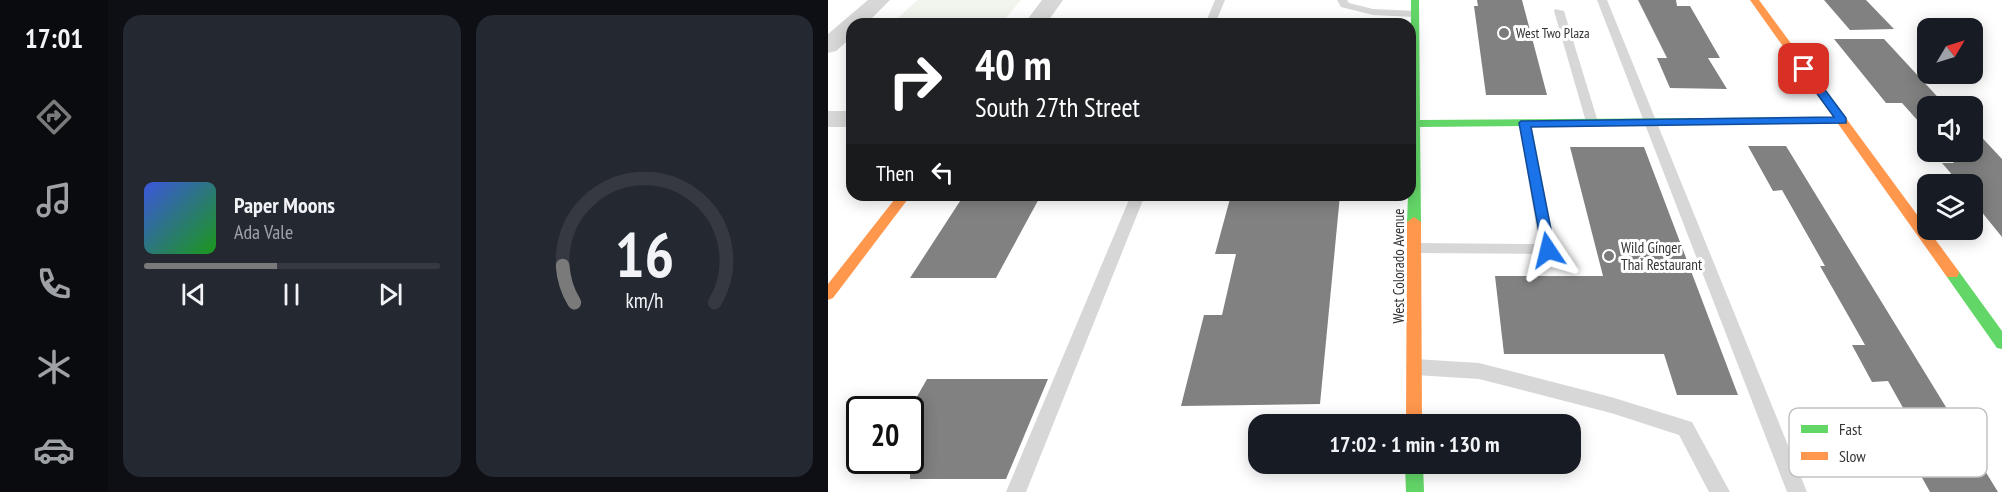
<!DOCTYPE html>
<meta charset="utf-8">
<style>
body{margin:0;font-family:"PT Sans Narrow",sans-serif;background:#242831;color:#f1f3f6;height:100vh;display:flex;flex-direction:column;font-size:22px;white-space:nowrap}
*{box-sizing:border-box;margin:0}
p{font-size:20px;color:#9ea1a6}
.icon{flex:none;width:33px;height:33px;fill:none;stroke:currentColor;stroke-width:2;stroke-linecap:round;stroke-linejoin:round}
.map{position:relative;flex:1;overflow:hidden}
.sheet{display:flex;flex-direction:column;gap:15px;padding:15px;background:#0d0f14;width:720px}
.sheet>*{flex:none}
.guide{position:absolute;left:18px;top:18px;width:570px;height:183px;border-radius:18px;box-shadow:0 3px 15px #0003;background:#202124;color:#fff;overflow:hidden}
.needle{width:39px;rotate:52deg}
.fabs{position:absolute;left:1089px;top:18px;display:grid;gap:12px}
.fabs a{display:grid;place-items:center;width:66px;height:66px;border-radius:12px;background:#171b24;box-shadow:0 3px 15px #0003;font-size:30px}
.speed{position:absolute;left:18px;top:396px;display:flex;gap:12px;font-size:30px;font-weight:700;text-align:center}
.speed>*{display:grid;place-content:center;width:78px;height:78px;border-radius:50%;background:#171b24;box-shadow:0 3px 15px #0003;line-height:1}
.speed .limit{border:3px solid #111;border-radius:9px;background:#fff;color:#111}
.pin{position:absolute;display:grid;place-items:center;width:51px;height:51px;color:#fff;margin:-26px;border-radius:12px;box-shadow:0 3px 9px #0006}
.me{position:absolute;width:66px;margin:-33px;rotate:350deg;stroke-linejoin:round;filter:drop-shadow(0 0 4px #0008)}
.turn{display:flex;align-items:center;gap:21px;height:126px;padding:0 30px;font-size:27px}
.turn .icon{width:78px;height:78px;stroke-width:2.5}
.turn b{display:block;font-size:42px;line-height:51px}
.then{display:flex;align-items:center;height:57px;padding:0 30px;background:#0003;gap:12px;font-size:22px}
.sheet .card{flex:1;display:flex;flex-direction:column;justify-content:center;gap:9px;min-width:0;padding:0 21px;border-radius:18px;background:#242831}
.sheet .dial{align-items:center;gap:0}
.dial svg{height:156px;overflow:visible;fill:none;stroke:#363941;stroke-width:7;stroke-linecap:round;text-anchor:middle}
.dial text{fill:#f1f3f6;stroke:none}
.song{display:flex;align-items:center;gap:18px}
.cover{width:72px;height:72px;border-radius:9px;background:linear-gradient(135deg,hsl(230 70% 55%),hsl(120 70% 35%))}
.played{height:6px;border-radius:3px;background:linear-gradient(90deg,#7a7a7a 45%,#363941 45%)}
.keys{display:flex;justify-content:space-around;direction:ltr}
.sheet .tiles{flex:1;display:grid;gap:15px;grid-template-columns:repeat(2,1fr)}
.trip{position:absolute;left:420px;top:414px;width:333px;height:60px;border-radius:18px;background:#171b24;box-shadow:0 3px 15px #0003;font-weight:800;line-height:60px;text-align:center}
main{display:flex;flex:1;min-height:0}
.menu{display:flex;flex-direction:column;width:108px;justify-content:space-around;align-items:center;background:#090b0e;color:#9ea1a6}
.menu .icon{width:42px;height:42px}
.menu .current{color:#7a7a7a}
.menu b{font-size:27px;color:#f1f3f6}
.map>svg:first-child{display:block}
</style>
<main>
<nav class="menu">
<b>17:01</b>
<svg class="icon current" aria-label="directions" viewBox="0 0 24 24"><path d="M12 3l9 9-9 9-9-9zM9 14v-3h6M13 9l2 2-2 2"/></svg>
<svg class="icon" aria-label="music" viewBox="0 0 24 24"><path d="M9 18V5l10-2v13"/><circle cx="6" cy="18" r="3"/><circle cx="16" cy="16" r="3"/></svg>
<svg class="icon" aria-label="phone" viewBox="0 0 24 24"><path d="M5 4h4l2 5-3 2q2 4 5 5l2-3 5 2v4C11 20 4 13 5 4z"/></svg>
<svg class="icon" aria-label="climate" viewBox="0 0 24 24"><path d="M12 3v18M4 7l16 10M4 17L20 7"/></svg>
<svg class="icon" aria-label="car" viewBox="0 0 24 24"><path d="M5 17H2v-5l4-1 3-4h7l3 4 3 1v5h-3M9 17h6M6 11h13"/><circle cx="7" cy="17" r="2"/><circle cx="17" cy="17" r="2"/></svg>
</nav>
<section class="sheet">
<div class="tiles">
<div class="card">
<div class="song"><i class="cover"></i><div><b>Paper Moons</b><p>Ada Vale</p></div></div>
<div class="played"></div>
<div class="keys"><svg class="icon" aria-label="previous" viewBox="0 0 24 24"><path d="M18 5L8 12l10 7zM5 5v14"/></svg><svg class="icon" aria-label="pause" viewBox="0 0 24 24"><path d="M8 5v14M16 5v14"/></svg><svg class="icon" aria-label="next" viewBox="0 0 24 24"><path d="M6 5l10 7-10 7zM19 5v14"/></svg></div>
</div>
<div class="card dial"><svg viewBox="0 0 100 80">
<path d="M14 69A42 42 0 1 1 86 69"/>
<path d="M14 69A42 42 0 0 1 8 50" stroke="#7a7a7a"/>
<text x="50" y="56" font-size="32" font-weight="700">16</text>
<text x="50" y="72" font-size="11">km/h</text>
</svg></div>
</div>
</section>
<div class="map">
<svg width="1174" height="492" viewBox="0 0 1174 492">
<rect width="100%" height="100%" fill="#fff"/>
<polygon fill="#f1f5ed" points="89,0 193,0 173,24 64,24"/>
<g fill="#818181">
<polygon points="649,0 694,0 719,95 658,95 646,6 650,6"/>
<polygon points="810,0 848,0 849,6 862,6 892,58 880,58 899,89 842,88 829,58 839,58"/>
<polygon points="996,0 1038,0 1066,29 1022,30"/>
<polygon points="1006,39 1056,39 1118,106 1100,106 1100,132 1074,103 1058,103"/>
<polygon points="1144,127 1174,159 1174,237 1144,200 1144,184 1132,184 1114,163 1126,163 1116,152 1144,152"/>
<polygon points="920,146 958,146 1170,492 1102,492 1077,447 1097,447 1060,381 1044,382 1024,345 1037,345 992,266 997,266 954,190 945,191"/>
<polygon points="742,147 816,147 910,395 849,395 836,354 676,354 667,276 775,276"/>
<polygon points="136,195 213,195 168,278 82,278"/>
<polygon points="403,195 512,195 492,404 353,406 376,315 394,315 408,254 387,254"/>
<polygon points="99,379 220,379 178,479 82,479 82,409"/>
</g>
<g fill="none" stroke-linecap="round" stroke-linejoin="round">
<g fill="#d7d7d7" fill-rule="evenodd">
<polygon points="387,0 397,0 387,24 377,24"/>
<polygon points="509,0 519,0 521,3 545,9 587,11 592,14 587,17 545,15 513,7"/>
<polygon points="769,0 779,0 979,492 959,492"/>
<polygon points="727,9 736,11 770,122 768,125 764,126 758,122 726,11"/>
<polygon points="697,119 703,123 728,250 725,254 581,253 578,249 581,245 586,243 711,244 691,123"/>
<polygon points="303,195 317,195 198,492 178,492"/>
<polygon points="587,359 651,363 783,397 864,422 902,492 881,492 851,435 783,413 651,379 587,375 581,372 578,367 581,362"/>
</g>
<g fill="#d7d7d7" fill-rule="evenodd">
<polygon points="40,0 62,0 38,24 24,24 24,37 8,51 0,53 0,34"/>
<polygon points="214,0 235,0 218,24 196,24"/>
<rect x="0" y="111" width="24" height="16"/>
</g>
<g fill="#63d668" fill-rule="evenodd">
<polygon points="583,0 591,0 592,120 1014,117 1020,120 1014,123 592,127 593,222 586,227 579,222 580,195 582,195"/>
<polygon points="1124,268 1129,269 1174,331 1174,349 1169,348 1119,277 1117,273 1119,269"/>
<polygon points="577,464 595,464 596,492 578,492"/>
</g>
<g fill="#ff974d" fill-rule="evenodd">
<polygon points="922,0 931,0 1129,269 1131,273 1129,277 1119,277"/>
<polygon points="70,195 83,195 5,298 0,300 0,284"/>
<polygon points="586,217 593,222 594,424 578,424 579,222"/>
</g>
</g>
<polygon fill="#1a73e8" stroke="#114b97" stroke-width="1.5" points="976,66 980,67 1018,118 1018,123 703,127 727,250 720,255 715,254 691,123 693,121 1006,117 971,69"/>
<g fill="#7a7a7a" stroke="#fff" stroke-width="2">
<circle cx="676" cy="33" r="6"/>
<circle cx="781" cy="256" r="6"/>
</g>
<g text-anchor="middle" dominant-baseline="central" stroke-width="6" stroke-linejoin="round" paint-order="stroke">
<g font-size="14" fill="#333" stroke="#fff" text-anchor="start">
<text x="688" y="33">West Two Plaza</text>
</g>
<g font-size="15" fill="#333" stroke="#fff" text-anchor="start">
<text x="793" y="247">Wild Ginger<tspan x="793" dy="17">Thai Restaurant</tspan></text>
</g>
<g font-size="15" fill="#333" stroke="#fff">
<text transform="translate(570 266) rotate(-90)">West Colorado Avenue</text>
</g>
</g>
<rect x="961" y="408" width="198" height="69" rx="9" fill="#fff" stroke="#c2c2c2" stroke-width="1.5"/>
<rect x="973" y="425" width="27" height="8" fill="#63d668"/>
<rect x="973" y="452" width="27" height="8" fill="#ff974d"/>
<g font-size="16" fill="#333">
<text x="1011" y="435">Fast</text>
<text x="1011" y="462">Slow</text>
</g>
</svg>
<div class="fabs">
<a><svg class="needle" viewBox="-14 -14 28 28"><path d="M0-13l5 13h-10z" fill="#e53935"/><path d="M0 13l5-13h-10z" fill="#9ea1a6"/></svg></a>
<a><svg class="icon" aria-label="sound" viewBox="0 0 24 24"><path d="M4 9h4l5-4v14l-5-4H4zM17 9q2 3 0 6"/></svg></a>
<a><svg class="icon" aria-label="layers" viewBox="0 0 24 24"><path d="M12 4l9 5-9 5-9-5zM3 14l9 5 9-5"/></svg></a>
</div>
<div class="speed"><div class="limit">20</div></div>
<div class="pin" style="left:976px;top:69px;background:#d93025"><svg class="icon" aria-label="arrive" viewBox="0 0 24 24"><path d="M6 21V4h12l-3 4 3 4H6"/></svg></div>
<svg class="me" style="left:720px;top:250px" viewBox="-20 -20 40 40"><path d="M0-17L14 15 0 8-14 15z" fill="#1a73e8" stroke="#fff" stroke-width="4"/></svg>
<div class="trip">17:02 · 1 min · 130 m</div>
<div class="guide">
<div class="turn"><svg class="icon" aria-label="right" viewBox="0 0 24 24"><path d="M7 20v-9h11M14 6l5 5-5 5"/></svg><div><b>40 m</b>South 27th Street</div></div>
<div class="then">Then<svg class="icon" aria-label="left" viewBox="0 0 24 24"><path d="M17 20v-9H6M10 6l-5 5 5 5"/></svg></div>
</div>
</div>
</main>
